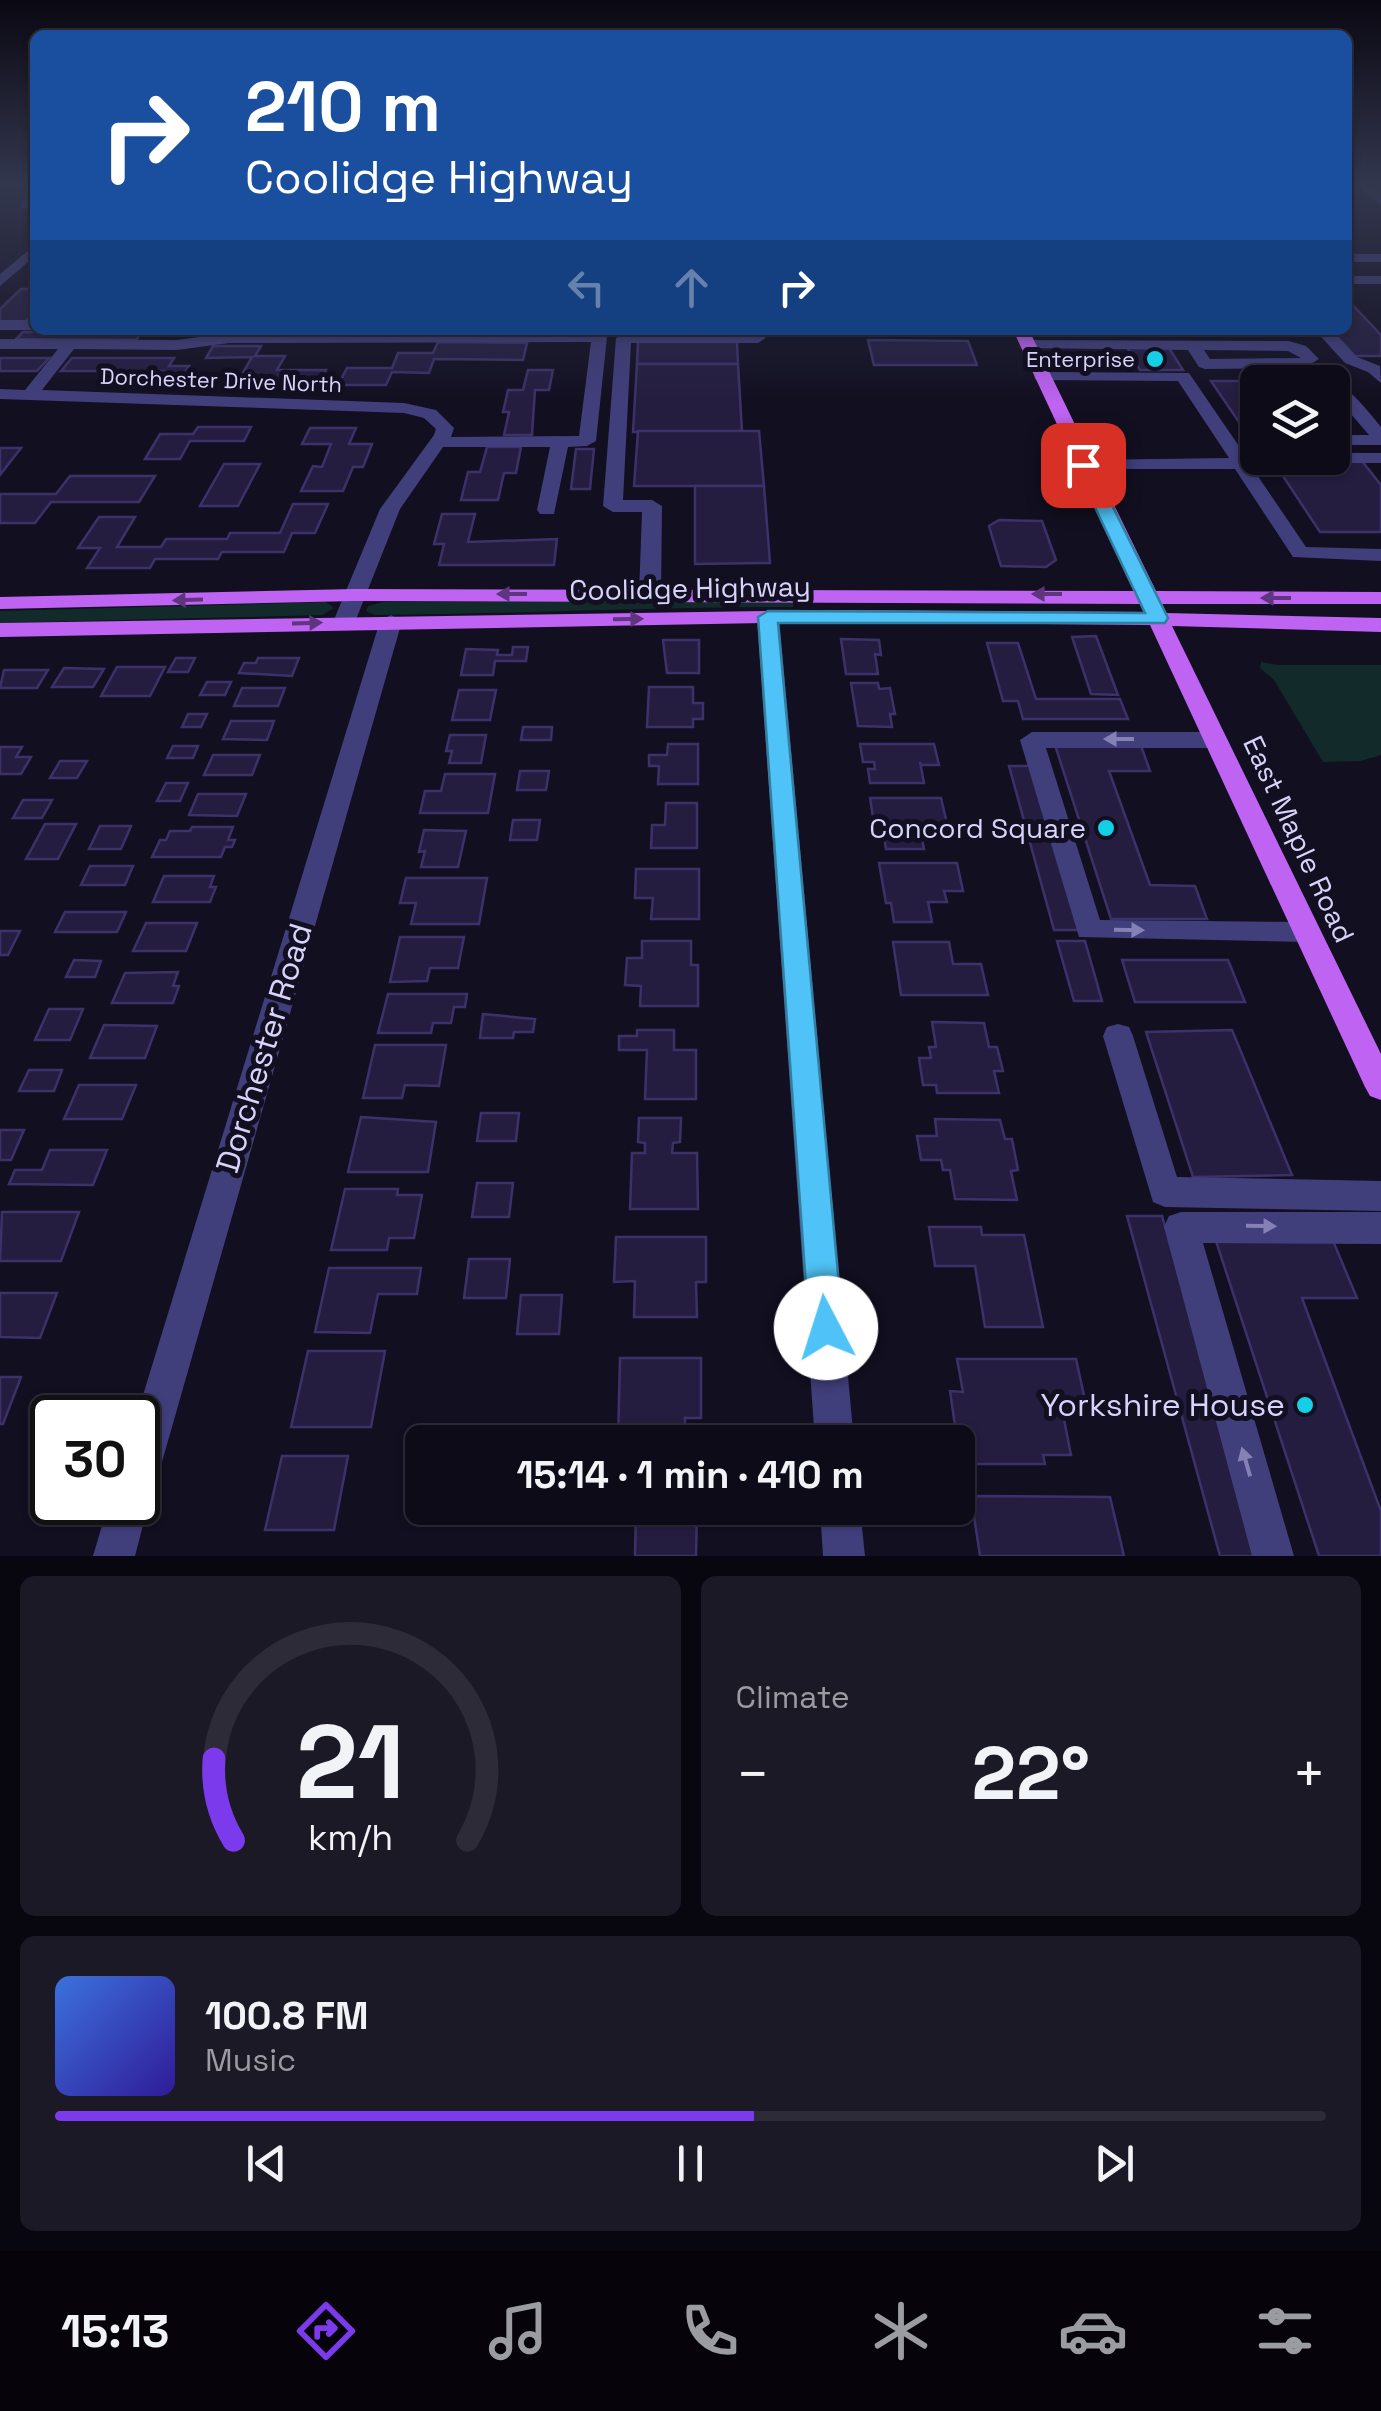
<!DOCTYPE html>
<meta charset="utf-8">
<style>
body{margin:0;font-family:"Space Grotesk",sans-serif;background:#1c1926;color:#f1f3f6;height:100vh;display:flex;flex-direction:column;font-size:38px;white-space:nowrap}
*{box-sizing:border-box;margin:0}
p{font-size:32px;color:#9b9ba2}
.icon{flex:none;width:55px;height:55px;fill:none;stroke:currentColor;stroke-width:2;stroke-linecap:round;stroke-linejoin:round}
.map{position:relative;height:1556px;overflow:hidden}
.details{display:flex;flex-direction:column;gap:20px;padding:20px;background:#08060e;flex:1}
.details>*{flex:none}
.hud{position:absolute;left:30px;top:30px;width:1322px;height:305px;border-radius:15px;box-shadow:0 2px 8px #0004,0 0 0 2px #2e2b38;background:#1a4fa0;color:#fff;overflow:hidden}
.fabs{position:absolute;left:1240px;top:365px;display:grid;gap:20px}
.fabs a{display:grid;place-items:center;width:110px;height:110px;border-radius:15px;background:#0e0b19;box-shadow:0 2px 8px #0004,0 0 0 2px #2e2b38;font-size:50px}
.speed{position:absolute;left:30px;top:1395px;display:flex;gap:20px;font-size:50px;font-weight:700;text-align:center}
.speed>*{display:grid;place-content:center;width:130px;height:130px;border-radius:50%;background:#0e0b19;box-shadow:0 2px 8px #0004,0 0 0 2px #2e2b38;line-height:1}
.speed .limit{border:5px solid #111;border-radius:15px;background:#fff;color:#111}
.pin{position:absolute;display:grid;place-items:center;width:85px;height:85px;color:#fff;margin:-42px;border-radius:20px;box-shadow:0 5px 15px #0006}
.me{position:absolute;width:110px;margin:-55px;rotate:355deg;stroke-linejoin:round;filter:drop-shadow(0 0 8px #0008)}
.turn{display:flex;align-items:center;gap:35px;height:210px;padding:0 50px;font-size:45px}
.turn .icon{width:130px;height:130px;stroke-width:2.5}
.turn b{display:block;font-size:70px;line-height:85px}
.lanes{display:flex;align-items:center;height:95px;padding:0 50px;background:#0003;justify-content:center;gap:50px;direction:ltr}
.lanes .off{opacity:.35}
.big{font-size:75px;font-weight:800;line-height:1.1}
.details .widget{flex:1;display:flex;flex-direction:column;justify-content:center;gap:15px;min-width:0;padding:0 35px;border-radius:15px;background:#1c1926}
.details .dial{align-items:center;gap:0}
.dial svg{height:260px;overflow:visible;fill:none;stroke:#2e2b38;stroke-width:7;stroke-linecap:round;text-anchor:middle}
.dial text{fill:#f1f3f6;stroke:none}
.song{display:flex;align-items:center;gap:30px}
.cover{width:120px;height:120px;border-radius:15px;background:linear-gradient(135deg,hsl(220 70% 55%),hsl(250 70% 35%))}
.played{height:10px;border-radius:5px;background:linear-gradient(90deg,#7c3aed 55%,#2e2b38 55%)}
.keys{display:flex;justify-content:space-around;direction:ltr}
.heat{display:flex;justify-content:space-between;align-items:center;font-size:55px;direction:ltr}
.details .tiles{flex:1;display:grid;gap:20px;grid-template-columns:1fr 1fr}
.widget:last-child{grid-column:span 2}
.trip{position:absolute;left:405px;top:1425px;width:570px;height:100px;border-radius:15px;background:#0e0b19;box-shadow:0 2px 8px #0004,0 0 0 2px #2e2b38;font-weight:800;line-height:100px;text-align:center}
.menu{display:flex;height:160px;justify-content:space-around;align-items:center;background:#06040a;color:#9b9ba2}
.menu .icon{width:70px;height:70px}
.menu .active{color:#7c3aed}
.menu b{font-size:45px;color:#f1f3f6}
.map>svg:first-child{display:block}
</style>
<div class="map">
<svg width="1381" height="1556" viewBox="0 0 1381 1556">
<rect width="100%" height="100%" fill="#120f21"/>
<g fill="#132a2a">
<path d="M794 601 793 607C653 607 514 614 375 615L366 611 368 606 384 602Z"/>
<polygon points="326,602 334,608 322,615 0,623 0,611"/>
<polygon points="1261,662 1278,665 1381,665 1381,755 1360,761 1323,762 1274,680 1260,668"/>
</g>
<g fill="#241d40" stroke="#3d316a" stroke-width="2.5">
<polygon points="21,289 35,289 35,312 25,322 0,322 0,309"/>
<polygon points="1348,300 1381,335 1381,356 1355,356 1331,330 1348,330"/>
<polygon points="273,330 399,330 272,332"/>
<polygon points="23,332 142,332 136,340 16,339"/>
<polygon points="868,340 968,341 977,365 874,365"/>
<polygon points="438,342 527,343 523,360 434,359 429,373 392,372 386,385 338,385 347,368 392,368 398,353 433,353"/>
<polygon points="638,342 737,342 738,364 637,364"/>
<polygon points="213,346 261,346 255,356 285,356 277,370 326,370 319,384 269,384 273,376 241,376 252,357 206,358"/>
<polygon points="1127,347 1169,348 1183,370 1140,370"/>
<polygon points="0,358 49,358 37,371 0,371"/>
<polygon points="72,358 174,358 169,366 189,366 181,378 160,378 165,371 61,371"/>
<polygon points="637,364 738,364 742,431 633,432"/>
<polygon points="528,370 553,370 549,390 535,390 532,435 504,435 509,412 503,412 508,390 523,390"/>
<polygon points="1211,381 1287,381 1288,382 1258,382 1258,434 1245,431"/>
<polygon points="198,427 251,427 244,441 190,441 180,459 145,459 160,434 193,434"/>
<polygon points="310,428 356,428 349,444 372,444 363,467 353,467 343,491 301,491 313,466 322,467 331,444 302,444"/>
<polygon points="638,431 759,431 764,486 634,486"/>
<polygon points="487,447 521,447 516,473 504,473 498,500 461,500 468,472 480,472"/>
<polygon points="0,448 21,448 0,475"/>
<polygon points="576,449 594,449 590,489 571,489"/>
<polygon points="1273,461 1362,461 1381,485 1381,532 1320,532"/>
<polygon points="224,464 260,464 238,506 200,506"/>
<polygon points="70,476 155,476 139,502 51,502 35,523 0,523 0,494 56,494"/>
<polygon points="695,486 764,486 770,563 695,564"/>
<polygon points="293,504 328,504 315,533 292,533 284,552 222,552 218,559 155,559 150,568 87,568 100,548 78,548 99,517 135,517 117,547 161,547 166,539 227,539 230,533 280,533"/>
<polygon points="442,514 475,514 468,542 557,539 554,565 439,565 444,544 434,544"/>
<polygon points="999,520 1042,521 1056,560 1046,567 1001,566 989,526"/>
<polygon points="1096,636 1118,695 1091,694 1072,637"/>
<polygon points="841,639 879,640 881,655 875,654 878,674 846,674"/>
<polygon points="663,640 699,640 699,673 667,673"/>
<polygon points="987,643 1018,643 1036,699 1120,699 1128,719 1023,719 1018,701 1003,701"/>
<polygon points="513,647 528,647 526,661 495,661 493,675 461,675 466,649 498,650 497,655 512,655"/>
<polygon points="176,658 195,658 188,672 168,672"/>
<polygon points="258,658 299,658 292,676 239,673 244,663 256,663"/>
<polygon points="117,667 165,667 150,696 101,696"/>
<polygon points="64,668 104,669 93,687 52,687"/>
<polygon points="4,670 48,670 37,688 0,688"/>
<polygon points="207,682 231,682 225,695 200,695"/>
<polygon points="851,683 878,683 879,689 890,688 895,714 890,714 892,727 858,726"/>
<polygon points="649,687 693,687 693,703 703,703 703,719 693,719 693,727 647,727"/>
<polygon points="242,688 285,688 278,706 234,706"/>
<polygon points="459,690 496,690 490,720 452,720"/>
<polygon points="188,714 207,714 201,727 182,727"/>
<polygon points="231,721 274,721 267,740 223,739"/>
<polygon points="523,727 552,727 551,740 521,740"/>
<polygon points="450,735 486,735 481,763 449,763 452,751 446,751"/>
<polygon points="1054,742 1140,743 1150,771 1109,771 1150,885 1195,886 1207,919 1111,919"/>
<polygon points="668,744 698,744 698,784 658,784 659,766 649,766 649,755 667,755"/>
<polygon points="860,744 934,744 939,765 921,765 920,762 924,783 870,783 868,769 875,769 874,762 863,762"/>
<polygon points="173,746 198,746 193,758 167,758"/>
<polygon points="0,747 22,747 16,757 31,757 21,774 0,774"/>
<polygon points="213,755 260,755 252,775 204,775"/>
<polygon points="60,761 87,761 77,778 50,778"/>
<polygon points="1009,766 1032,766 1081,930 1054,930"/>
<polygon points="520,771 549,771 546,790 517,790"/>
<polygon points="445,774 495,774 488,813 420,813 425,791 441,791"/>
<polygon points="166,783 188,783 180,801 157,801"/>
<polygon points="198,794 246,794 237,816 189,815"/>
<polygon points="870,798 941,798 947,824 919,824 924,849 886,849 882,824 874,824"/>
<polygon points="23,800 52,800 42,818 13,818"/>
<polygon points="666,803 697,803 697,848 651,848 652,825 665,825"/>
<polygon points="513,820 540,820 537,840 510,840"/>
<polygon points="45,824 76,824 58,859 26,859"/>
<polygon points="100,826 131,826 121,849 89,849"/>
<polygon points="192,827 233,827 228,840 235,840 232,847 225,847 221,857 152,857 160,840 166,840 170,831 190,831"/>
<polygon points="424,830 466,831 458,867 421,867 425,851 419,852"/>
<polygon points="879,863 957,863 963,891 944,891 947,902 928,902 932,922 894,922 891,903 886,903"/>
<polygon points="90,866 133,866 125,885 81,885"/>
<polygon points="636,869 699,869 699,919 651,919 653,898 635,898"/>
<polygon points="164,876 214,876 210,887 216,887 210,902 153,902"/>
<polygon points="406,878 487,878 479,924 411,924 416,903 400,903"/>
<polygon points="65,912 126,912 117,932 55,932"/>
<polygon points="146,923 197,923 186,951 133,951"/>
<polygon points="0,931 20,931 8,955 0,955"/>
<polygon points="400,937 464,937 458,968 430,968 427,981 390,982"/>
<polygon points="642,941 691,941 691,965 698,965 698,1006 640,1006 641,986 625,985 627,958 642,958"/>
<polygon points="1057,941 1085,941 1102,1001 1074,1001"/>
<polygon points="893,942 949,942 953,964 981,964 988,995 901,995"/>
<polygon points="74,960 101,961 95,977 66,977"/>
<polygon points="1122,960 1228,960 1245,1002 1135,1002"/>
<polygon points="178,972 173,986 179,986 173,1003 112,1003 125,973"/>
<polygon points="388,994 467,994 465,1007 454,1007 451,1023 433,1023 431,1033 378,1033"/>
<polygon points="49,1009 83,1009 70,1040 35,1040"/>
<polygon points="483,1014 535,1019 533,1032 514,1032 513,1038 480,1038"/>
<polygon points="932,1022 984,1023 989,1047 997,1047 1003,1071 994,1071 999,1093 937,1093 936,1085 923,1085 919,1058 931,1058 929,1047 936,1047"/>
<polygon points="104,1025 157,1026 145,1058 90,1058"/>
<polygon points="637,1030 674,1030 674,1050 696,1050 696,1099 645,1099 647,1050 619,1050 619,1036 637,1036"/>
<polygon points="1232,1030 1292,1175 1193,1177 1146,1032"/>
<polygon points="375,1045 446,1045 439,1086 405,1085 402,1098 363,1098"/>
<polygon points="29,1070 62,1070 54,1091 19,1091"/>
<polygon points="79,1085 136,1085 122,1119 64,1119"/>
<polygon points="481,1113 519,1113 516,1141 477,1141"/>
<polygon points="361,1117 436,1122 428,1172 348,1172"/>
<polygon points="639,1118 681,1118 680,1142 673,1143 672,1153 697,1153 698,1209 630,1209 632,1153 645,1153 645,1143 638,1142"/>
<polygon points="935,1119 1000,1120 1005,1139 1012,1139 1018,1170 1011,1171 1017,1200 955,1199 950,1170 943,1170 941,1160 921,1160 917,1136 937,1136"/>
<polygon points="0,1130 24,1130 11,1160 0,1160"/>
<polygon points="50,1150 107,1150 93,1185 9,1184 15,1170 42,1170"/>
<polygon points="477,1183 513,1183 509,1217 472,1217"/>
<polygon points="345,1189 398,1189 397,1195 422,1195 414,1238 389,1238 387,1250 331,1250"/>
<polygon points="2,1212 79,1212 61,1261 0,1261"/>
<polygon points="1127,1216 1162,1216 1262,1556 1220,1556"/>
<polygon points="929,1227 981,1227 982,1235 1024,1235 1043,1327 985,1327 975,1266 935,1266"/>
<polygon points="1331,1236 1357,1298 1302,1298 1381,1511 1381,1556 1319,1556 1215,1238"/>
<polygon points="616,1237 706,1237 706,1282 696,1282 697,1317 634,1317 635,1281 614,1282"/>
<polygon points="469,1259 510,1259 506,1298 464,1298"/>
<polygon points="329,1268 421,1268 417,1294 378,1294 370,1333 315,1332"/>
<polygon points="0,1293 57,1293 40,1338 0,1337"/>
<polygon points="521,1295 562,1295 559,1334 517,1334"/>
<polygon points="308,1351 385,1351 371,1427 291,1427"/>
<polygon points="620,1358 701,1358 701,1418 685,1418 685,1442 618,1442"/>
<polygon points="957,1359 1076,1359 1087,1409 1062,1409 1071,1455 1043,1455 1045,1464 968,1464 962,1426 955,1426 950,1391 963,1392"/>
<polygon points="0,1377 21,1377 3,1424 0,1424"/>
<polygon points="282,1456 348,1456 334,1530 265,1530"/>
<polygon points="971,1496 1110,1497 1124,1556 980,1556"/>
<polygon points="636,1508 697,1508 696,1556 635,1556"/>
</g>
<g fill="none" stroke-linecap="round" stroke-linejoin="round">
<g fill="#413e7c" fill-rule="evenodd">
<polygon points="1357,185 1370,185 1381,194 1381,205"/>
<polygon points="35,192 35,209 21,208 21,202"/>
<polygon points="35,245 35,256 0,286 0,274"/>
<rect x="1348" y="254" width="33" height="8"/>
<rect x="1348" y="276" width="33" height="8"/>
<rect x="0" y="320" width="35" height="10"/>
<polygon points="1315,330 1331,330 1357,357 1380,366 1381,383 1368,372 1345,363"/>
<path d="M599 332 607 337 596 441 587 446 568 447 554 514H540L537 510 550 447H443L400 509 355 622 344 628 333 622 380 509 434 435 436 429 424 418 404 413 0 399V389L25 390 58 349H0V339L177 340 229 333ZM591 342 579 436 451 437 454 428 436 410 404 403 42 390 74 349 177 350 229 343Z"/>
<polygon points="624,333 758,333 766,338 758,343 631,343 623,500 652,500 662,506 661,594 650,600 639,594 642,512 613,512 603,506 616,338"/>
<path d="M1028 340 1289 341 1306 346 1319 359 1304 368 1205 369 1199 367 1188 350 1022 348V342ZM1204 350 1288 351 1301 358 1210 359Z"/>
<path d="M1283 370C1336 373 1349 387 1381 427V445H1332V435H1369L1332 392V382L1277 378V372Z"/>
<polygon points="1042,372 1189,373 1243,452 1254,457 1249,463 1306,547 1381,549 1381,561 1293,557 1235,469 1077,469 1074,465 1083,460 1229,458 1178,381 1036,380 1034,377"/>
<polygon points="1332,453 1381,453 1381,463 1292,463 1283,458 1332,458"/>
<polygon points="768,611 779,617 854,1442 815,1442 757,617"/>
<polygon points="391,615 402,621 158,1476 152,1490 146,1493 149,1502 135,1556 93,1556 109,1502 138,1502 136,1418 380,621"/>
<polygon points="1032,732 1216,732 1228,740 1216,748 1046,748 1100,920 1307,922 1317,925 1321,932 1317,939 1307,942 1079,937 1020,740"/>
<polygon points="1118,1024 1129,1027 1133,1036 1177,1177 1381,1181 1381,1211 1165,1207 1153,1202 1103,1036 1107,1027"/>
<polygon points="1181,1212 1381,1212 1381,1244 1203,1243 1294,1556 1252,1556 1164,1227 1169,1216"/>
<polygon points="820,1508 860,1508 865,1556 823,1556"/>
</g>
<polygon fill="#be63f2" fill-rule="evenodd" points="1013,330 1029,330 1156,591 1381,592 1381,604 1162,604 1166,613 1381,618 1381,632 1172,626 1381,1054 1381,1100 1370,1096 1365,1087 1150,625 820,622 0,637 0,623 820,610 1144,612 1141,604 354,601 0,609 0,597 354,589 1135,591"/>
</g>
<defs><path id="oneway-solid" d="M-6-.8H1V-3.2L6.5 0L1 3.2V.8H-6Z" transform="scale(2.5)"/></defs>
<g fill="#5f357f">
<use href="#oneway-solid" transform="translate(512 594) rotate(180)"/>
<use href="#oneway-solid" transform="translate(1047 594) rotate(-180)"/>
<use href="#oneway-solid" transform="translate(1276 598) rotate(-180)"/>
<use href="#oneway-solid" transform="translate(188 600) rotate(178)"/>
<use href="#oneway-solid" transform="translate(628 619) rotate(-1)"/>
<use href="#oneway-solid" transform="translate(307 623) rotate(-2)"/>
</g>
<g fill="#8581b5">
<use href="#oneway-solid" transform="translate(1119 739) rotate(180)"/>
<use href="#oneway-solid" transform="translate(1129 930) rotate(1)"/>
<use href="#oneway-solid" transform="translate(1261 1226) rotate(1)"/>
<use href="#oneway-solid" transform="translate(1246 1462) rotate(-106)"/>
</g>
<linearGradient id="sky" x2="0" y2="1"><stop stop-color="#0a0812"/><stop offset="0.46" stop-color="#33374e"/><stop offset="1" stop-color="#33374e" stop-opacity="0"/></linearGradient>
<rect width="1381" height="403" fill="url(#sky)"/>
<polygon fill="#4fc3f7" stroke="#337fa1" stroke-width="2.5" points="1077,461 1092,465 1168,618 1165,623 778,623 843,1328 838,1339 826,1343 814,1339 809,1328 758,617 768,611 1145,613 1075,465"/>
<g fill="#14cfe6" stroke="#120f21" stroke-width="4">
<circle cx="1155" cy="359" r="10"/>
<circle cx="1106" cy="828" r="10"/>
<circle cx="1305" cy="1405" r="10"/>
</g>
<g text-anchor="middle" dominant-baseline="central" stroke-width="10" stroke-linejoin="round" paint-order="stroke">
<g font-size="22" fill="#d8d3fb" stroke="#120f21" text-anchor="end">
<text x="1135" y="359">Enterprise</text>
</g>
<g font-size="22" fill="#d8d3fb" stroke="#120f21">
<text transform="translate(221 380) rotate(2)">Dorchester Drive North</text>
</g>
<g font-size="28" fill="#d8d3fb" stroke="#120f21">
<text transform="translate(690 588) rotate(-1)">Coolidge Highway</text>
<text transform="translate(1299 839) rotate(65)">East Maple Road</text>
</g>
<g font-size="28" fill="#d8d3fb" stroke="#120f21" text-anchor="end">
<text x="1086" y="828">Concord Square</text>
</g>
<g font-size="32" fill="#d8d3fb" stroke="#120f21">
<text transform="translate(264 1048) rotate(-73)">Dorchester Road</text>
</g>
<g font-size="32" fill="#d8d3fb" stroke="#120f21" text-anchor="end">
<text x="1285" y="1405">Yorkshire House</text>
</g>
</g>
</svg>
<div class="fabs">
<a><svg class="icon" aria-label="layers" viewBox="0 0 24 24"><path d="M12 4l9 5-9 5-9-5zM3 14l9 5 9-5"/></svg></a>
</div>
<div class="speed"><div class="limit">30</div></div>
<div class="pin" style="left:1083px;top:465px;background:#d93025"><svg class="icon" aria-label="arrive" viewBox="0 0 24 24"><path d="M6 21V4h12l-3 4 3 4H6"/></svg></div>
<svg class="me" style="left:826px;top:1328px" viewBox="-20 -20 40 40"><circle r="19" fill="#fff"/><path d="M0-13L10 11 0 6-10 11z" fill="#4fc3f7"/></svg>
<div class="trip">15:14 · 1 min · 410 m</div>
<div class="hud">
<div class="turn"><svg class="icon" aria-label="right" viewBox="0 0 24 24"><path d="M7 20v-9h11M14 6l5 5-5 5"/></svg><div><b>210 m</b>Coolidge Highway</div></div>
<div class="lanes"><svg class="icon off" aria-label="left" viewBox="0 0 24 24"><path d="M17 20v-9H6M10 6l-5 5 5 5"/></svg><svg class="icon off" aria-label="ahead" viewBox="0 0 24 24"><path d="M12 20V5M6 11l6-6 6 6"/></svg><svg class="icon" aria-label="right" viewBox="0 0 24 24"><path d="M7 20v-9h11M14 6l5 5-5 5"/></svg></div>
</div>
</div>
<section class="details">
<div class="tiles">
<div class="widget dial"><svg viewBox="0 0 100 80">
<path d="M14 69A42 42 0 1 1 86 69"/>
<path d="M14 69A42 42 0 0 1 8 44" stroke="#7c3aed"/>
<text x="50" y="56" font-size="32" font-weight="700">21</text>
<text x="50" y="72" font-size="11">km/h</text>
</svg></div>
<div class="widget"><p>Climate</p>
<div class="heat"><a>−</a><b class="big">22°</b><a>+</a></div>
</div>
<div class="widget">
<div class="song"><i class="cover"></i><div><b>100.8 FM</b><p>Music</p></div></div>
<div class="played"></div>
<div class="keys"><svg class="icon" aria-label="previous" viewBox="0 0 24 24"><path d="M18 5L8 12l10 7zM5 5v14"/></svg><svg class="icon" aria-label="pause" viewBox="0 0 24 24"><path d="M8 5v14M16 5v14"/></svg><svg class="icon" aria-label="next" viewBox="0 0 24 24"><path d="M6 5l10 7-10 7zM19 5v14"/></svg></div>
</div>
</div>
</section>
<nav class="menu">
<b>15:13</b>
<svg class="icon active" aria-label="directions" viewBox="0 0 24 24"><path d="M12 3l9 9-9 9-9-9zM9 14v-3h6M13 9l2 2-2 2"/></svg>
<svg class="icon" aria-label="music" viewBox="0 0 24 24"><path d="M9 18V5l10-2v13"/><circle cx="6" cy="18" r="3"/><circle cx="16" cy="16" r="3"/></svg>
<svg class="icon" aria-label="phone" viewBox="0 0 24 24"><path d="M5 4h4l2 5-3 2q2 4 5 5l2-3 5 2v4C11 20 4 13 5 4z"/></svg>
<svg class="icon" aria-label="climate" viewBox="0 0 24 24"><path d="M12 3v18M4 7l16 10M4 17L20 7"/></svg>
<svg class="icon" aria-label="car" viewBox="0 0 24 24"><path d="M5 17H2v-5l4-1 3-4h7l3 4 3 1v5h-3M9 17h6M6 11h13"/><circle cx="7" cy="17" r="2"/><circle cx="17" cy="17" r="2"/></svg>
<svg class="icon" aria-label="filters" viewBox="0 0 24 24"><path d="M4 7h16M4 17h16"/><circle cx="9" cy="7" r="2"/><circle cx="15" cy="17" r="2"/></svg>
</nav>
